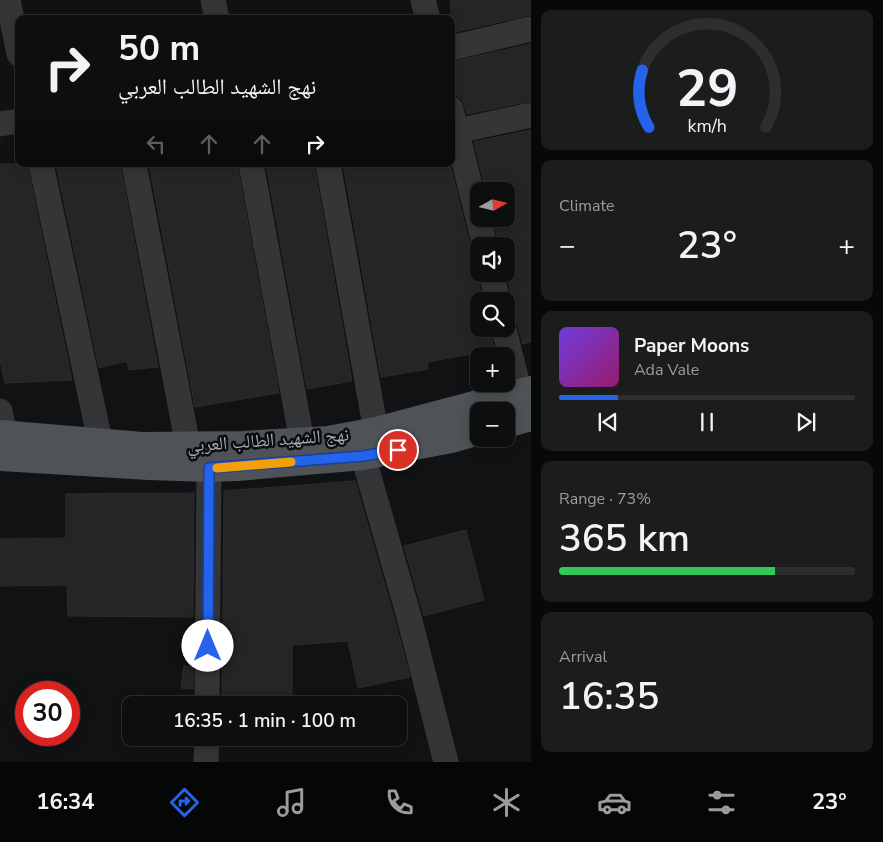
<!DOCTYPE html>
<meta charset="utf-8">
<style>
body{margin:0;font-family:"Nunito Sans","Noto Naskh Arabic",sans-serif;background:#1b1c1c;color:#f1f3f6;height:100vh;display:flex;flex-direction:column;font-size:19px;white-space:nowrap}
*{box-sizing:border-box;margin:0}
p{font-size:16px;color:#9a9c9e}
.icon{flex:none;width:28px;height:28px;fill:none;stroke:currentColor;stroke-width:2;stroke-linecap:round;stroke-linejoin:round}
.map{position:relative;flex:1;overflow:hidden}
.side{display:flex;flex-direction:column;gap:10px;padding:10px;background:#070808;width:352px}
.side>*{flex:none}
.guide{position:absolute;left:15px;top:15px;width:440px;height:152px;border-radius:10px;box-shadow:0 2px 12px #0003,0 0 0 1px #2d2e2e;background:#0d0e0e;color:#f1f3f6;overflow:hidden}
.needle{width:32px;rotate:82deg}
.buttons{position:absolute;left:470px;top:182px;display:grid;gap:10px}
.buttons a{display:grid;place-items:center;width:45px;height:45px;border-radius:10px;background:#0d0e0e;box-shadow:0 2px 12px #0003,0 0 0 1px #2d2e2e;font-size:25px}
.speed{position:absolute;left:15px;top:681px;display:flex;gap:10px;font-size:25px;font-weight:700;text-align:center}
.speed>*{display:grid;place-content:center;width:65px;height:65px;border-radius:50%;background:#0d0e0e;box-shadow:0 2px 12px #0003,0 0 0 1px #2d2e2e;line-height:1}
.speed .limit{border:8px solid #d22;background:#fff;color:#111}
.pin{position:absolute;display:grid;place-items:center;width:42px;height:42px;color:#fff;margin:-21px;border:2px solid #fff;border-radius:50%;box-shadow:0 1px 5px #0007}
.me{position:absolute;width:55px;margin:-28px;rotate:0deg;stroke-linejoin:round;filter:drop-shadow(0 0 4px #0008)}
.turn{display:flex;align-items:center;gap:18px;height:105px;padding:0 20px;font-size:22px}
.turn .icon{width:65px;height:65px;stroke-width:2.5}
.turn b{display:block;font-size:35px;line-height:42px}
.lanes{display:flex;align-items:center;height:48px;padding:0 20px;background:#0003;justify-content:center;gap:25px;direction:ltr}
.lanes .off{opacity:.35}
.big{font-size:38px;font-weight:600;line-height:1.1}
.side .widget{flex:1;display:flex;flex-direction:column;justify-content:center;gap:8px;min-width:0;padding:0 18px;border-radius:10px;background:#1b1c1c}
.side .dial{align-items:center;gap:0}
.dial svg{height:130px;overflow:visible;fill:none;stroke:#2d2e2e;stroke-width:7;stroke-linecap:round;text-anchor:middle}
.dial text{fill:#f1f3f6;stroke:none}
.song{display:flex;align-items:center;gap:15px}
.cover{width:60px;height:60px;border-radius:8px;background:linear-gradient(135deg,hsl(260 70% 55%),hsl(320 70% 35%))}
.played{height:5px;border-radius:2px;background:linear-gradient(90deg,#2563eb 20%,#2d2e2e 20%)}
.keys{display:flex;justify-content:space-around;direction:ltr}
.heat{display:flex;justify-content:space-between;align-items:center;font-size:28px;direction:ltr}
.charge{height:8px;border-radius:4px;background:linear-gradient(90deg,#34c759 73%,#2d2e2e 0)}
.trip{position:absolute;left:122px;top:696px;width:285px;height:50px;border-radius:10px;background:#0d0e0e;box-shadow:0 2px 12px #0003,0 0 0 1px #2d2e2e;font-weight:600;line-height:50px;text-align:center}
.dock{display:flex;height:80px;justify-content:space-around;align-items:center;background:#050606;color:#9a9c9e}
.dock .icon{width:35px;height:35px}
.dock .on{color:#2563eb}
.dock b{font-size:22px;color:#f1f3f6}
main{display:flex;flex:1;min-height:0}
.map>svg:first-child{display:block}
</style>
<main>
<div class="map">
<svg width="531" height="762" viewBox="0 0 531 762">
<rect width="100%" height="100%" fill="#111213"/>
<g fill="#242527" stroke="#2c2c2e">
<polygon points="451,0 531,0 531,15 451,33"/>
<polygon points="531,44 531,101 467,114 462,99 455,95 451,95 451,62"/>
<polygon points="531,130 531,342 523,344 518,326 515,319 506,315 506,312 512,305 512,298 506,274 506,246 499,246 493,219 506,219 506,191 486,191 474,142"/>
<polygon points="0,164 27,164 72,380 5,383 0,360"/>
<polygon points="56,164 120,164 158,367 129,370 127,361 99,368"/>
<polygon points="149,164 237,164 279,393 195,407"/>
<polygon points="266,164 314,164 352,381 307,389"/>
<polygon points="343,164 450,164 471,249 474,256 479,259 477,277 483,301 479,301 479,329 490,329 494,350 427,362 428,369 381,377"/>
<polygon points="355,481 394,617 410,677 358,688 348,641 292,645 292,705 222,705 224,491"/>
<polygon points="194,493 193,617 68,616 67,585 0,586 0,539 66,538 66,494"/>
<polygon points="466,530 484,600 424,616 404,546"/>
<polygon points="184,666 193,667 193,689 181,688"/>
</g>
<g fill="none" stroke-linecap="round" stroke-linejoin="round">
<g stroke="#333537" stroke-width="25">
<polyline points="8,0 19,54"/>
<polyline points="213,0 217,19"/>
<polyline points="423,0 428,19"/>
<polyline points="451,48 531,29"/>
<polyline points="451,109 485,246"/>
<polyline points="0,124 19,121"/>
<polyline points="457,131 531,115"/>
<polyline points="41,164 100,441 102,463"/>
<polyline points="134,164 188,446"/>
<polyline points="251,164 302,441"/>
<polyline points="328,164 376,431"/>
<polyline points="491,274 498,301"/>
<polyline points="504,329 520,393"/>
<polyline points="0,411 5,434"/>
<polyline points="363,456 408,613 446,762"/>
<polyline points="207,705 209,468"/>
<polyline points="206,762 207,738"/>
</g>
<g stroke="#4f5256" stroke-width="28">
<polyline points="506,424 531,417"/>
<polyline points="0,434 142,446 242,445 328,440 376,431 531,390"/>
<polyline points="0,457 149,466 209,468 237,467 363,456 451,439 479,431"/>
</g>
</g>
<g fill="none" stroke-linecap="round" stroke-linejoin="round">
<g stroke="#184099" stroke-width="12">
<polyline id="route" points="208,646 209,468 363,456 398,450"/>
</g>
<use href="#route" stroke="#2563eb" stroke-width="9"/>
<polyline stroke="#f59e0b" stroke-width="9" points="217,468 291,462"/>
</g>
<g text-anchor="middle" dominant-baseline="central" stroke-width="5" stroke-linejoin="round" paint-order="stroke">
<g font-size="18" fill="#a4acb2" stroke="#0c0d0e">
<text transform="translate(268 440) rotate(-4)">نهج الشهيد الطالب العربي</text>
</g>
</g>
</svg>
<div class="buttons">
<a><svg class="needle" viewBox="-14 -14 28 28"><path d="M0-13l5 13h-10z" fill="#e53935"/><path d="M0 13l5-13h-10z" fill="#9a9c9e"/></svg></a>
<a><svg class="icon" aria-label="sound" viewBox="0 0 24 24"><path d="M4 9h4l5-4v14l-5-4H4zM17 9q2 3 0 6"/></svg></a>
<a><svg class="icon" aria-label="search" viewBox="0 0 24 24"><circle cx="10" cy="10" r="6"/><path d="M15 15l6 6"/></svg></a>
<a>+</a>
<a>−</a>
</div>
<div class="speed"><div class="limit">30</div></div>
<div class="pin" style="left:398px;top:450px;background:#d93025"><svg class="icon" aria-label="arrive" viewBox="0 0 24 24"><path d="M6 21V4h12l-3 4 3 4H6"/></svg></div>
<svg class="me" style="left:208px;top:646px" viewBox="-20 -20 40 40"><circle r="19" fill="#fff"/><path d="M0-13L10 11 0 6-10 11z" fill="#2563eb"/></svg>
<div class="trip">16:35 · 1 min · 100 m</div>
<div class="guide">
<div class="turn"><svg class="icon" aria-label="right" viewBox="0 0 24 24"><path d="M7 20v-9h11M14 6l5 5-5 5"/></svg><div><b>50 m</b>نهج الشهيد الطالب العربي</div></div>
<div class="lanes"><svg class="icon off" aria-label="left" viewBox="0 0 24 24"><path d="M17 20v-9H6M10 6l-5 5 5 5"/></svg><svg class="icon off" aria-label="ahead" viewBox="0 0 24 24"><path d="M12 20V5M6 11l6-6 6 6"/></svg><svg class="icon off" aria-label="ahead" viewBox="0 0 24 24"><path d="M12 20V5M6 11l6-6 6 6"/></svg><svg class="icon" aria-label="right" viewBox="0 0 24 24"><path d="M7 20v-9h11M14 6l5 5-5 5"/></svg></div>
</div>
</div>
<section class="side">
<div class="widget dial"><svg viewBox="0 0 100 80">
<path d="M14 69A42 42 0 1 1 86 69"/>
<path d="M14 69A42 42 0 0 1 10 34" stroke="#2563eb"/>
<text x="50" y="56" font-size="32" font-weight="700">29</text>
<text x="50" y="72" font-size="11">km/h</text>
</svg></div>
<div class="widget"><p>Climate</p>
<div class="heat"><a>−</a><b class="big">23°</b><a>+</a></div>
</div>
<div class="widget">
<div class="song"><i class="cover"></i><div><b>Paper Moons</b><p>Ada Vale</p></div></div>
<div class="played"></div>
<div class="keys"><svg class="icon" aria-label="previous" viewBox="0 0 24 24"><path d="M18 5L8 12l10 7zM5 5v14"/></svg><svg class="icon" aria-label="pause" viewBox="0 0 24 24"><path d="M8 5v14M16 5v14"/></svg><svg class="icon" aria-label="next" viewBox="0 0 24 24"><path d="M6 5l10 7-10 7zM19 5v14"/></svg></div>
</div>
<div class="widget"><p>Range · 73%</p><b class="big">365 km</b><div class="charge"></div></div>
<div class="widget"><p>Arrival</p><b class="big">16:35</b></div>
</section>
</main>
<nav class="dock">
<b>16:34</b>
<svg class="icon on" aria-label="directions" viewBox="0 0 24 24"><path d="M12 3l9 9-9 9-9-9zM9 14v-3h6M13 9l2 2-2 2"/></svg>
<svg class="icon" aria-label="music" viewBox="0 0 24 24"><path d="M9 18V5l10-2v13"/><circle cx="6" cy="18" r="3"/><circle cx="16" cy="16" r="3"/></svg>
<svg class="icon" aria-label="phone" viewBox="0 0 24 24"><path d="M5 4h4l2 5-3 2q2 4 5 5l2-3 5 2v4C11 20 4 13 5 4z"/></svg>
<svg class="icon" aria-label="climate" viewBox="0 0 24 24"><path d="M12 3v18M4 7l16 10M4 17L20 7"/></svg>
<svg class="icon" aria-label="car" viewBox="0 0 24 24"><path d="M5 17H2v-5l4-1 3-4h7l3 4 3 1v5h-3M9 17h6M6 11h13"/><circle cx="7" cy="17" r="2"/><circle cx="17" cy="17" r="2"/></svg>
<svg class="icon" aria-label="filters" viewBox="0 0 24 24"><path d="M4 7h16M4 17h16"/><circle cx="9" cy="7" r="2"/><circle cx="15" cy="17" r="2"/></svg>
<b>23°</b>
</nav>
